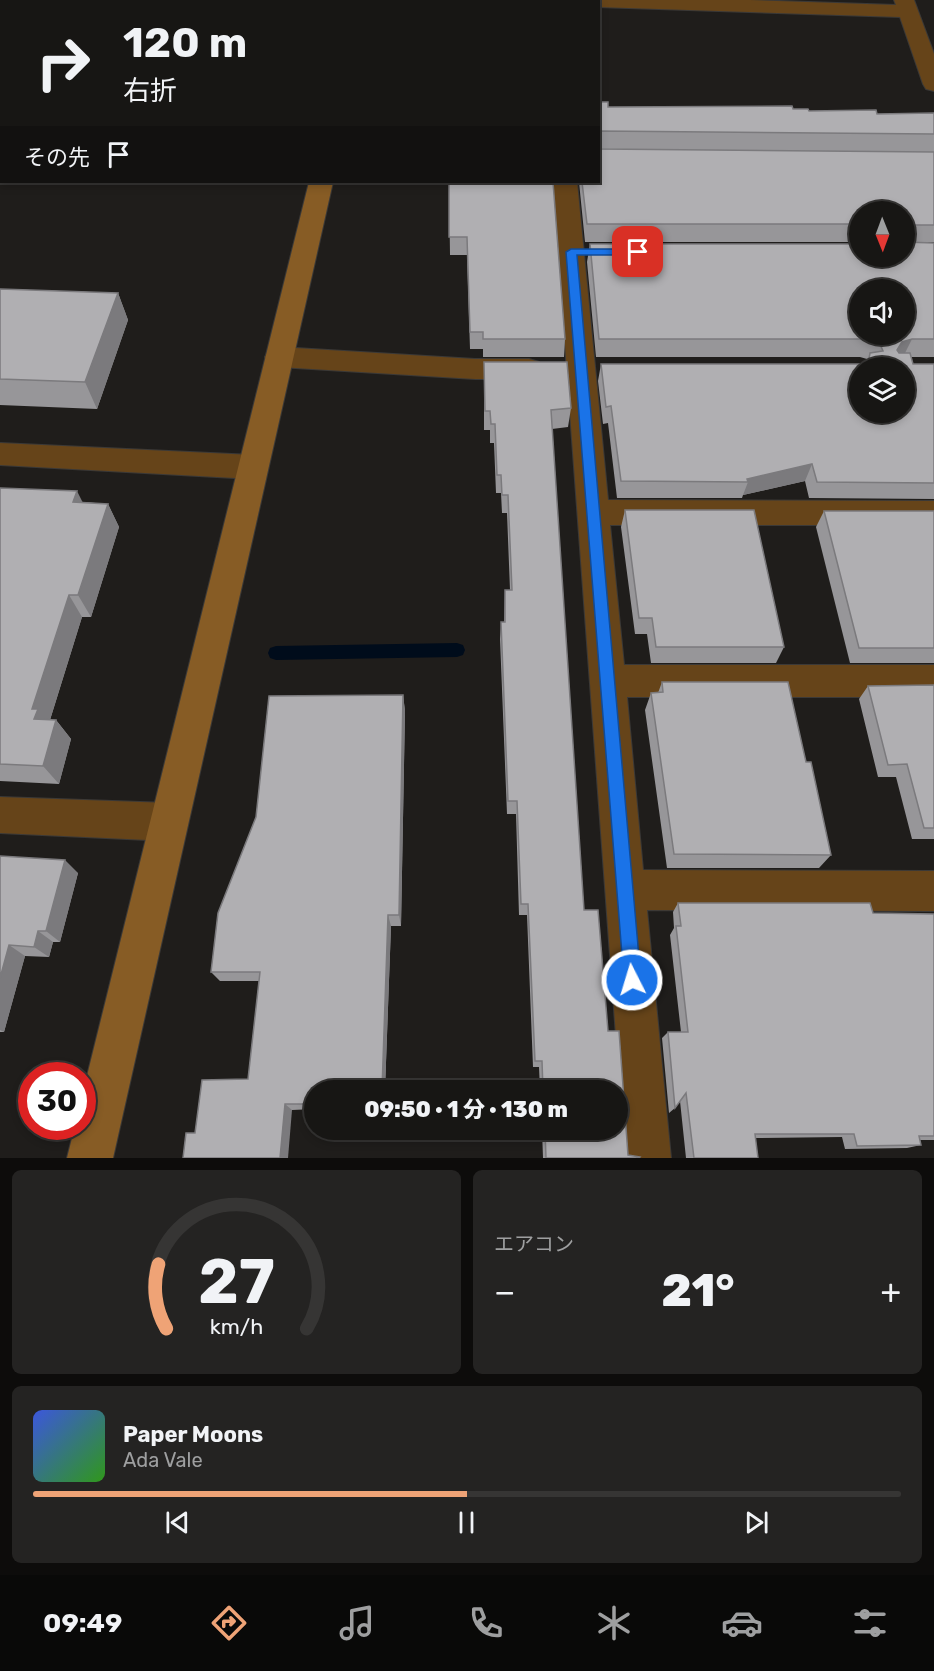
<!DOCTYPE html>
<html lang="ja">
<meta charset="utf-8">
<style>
body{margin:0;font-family:Rubik,"Noto Sans JP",sans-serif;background:#242322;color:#f1f3f6;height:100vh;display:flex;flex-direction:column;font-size:22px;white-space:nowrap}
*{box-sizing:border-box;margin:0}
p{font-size:20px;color:#9e9fa0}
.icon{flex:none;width:33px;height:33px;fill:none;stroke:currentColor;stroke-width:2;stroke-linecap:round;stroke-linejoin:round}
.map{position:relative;height:1158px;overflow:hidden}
.details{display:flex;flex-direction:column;gap:12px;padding:12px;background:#0d0c0b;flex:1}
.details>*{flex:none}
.guide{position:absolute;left:0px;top:0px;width:600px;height:183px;box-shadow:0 3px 9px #0003,0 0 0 2px #363534;background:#171614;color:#f1f3f6;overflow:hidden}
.needle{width:39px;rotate:179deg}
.buttons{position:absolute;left:849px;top:201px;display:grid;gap:12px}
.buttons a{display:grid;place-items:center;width:66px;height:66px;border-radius:50%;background:#171614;box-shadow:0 3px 9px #0003,0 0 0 2px #363534;font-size:30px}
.speed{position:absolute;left:18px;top:1062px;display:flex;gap:12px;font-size:30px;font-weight:700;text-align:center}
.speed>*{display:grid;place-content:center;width:78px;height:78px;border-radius:50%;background:#171614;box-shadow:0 3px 9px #0003,0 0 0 2px #363534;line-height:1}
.speed .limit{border:9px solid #d22;background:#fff;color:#111}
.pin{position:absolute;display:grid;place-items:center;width:51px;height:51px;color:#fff;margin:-26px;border-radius:12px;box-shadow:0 3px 9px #0006}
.me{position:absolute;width:66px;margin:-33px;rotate:355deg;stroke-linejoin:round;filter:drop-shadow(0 0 4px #0008)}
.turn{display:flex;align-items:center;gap:21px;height:126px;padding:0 24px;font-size:27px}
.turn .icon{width:78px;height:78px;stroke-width:2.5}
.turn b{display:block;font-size:42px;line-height:51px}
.then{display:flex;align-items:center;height:57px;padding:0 24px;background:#0003;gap:12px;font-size:22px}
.big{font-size:45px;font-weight:800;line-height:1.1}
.details .widget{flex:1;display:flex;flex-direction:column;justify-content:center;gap:9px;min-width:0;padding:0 21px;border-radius:9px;background:#242322}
.details .dial{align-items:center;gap:0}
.dial svg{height:156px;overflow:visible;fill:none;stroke:#363534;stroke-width:7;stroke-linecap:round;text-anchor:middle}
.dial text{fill:#f1f3f6;stroke:none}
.song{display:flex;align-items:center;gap:18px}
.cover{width:72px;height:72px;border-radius:9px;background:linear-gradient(135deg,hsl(230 70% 55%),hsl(110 70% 35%))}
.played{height:6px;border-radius:3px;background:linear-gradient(90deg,#efa376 50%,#363534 50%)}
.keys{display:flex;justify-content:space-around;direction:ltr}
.heat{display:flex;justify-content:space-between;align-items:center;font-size:33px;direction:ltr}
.details .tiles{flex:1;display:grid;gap:12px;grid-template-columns:1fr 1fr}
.widget:last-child{grid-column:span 2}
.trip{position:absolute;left:304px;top:1080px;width:324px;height:60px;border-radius:30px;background:#171614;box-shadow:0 3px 9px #0003,0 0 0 2px #363534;font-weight:800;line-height:60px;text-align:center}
.dock{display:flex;height:96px;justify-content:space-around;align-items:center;background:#090908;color:#9e9fa0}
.dock .icon{width:42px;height:42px}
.dock .selected{color:#efa376}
.dock b{font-size:27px;color:#f1f3f6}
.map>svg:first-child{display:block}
</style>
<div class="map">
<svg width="934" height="1158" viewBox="0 0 934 1158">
<rect width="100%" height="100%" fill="#1f1d1b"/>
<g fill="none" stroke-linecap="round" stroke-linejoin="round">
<polygon fill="#000c1b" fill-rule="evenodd" points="457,643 463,645 465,650 463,655 457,657 276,660 270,658 268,653 270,648 276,646"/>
<g stroke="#3b3937" stroke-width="2">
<g id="street">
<polygon points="546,0 750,0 896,5 894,0 914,0 934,54 934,91 926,89 923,84 900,17 598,7 598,2"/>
<rect x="0" y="148" width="2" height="14"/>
<polygon points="553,182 577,182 608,500 934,501 934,525 610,525 624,665 934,665 934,697 627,697 643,870 934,871 934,911 647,910 671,1158 625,1158"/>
<polygon points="279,347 475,359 529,359 539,362 543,369 539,376 529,379 475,379 279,367 269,364 265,357 269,350"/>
<polygon points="0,443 253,455 264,459 268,467 264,475 253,479 0,465"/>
<polygon points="0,797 169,803 183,809 188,822 183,835 169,841 0,833"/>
</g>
</g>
<g stroke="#3b3937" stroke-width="2">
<g id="secondary">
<rect x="354" y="0" width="20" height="2"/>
<polygon points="309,182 333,182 113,1158 67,1158 75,1126 82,1126 82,1096"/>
</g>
</g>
<use href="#street" fill="#664419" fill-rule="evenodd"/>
<use href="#secondary" fill="#875c25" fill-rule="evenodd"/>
</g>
<g fill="#979699">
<rect x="0" y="55" width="2" height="84"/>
<polygon points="598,102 608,107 793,109 809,111 877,114 934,113 934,242 907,243 934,243 934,357 911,357 913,364 934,364 934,499 809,498 805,481 743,495 742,498 617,498 608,423 603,424 598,381 601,364 865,364 867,359 860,357 596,357 587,262 590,244 904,256 860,212 860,242 585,242 579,182 598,182"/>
<polygon points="449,182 565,339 564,357 483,357 483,349 470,349 467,255 450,255"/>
<polygon points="0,289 118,293 128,320 97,409 0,405"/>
<polygon points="484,362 567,362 571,408 568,427 552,429 584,910 598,910 608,1031 619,1031 628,1155 640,1157 639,1158 543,1158 542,1130 618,1130 618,1090 540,1090 539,1067 533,1067 527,915 519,915 516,814 507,814 500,639 501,622 504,622 505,590 510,590 507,513 502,513 501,493 496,493 494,443 490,443 490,430 484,430"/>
<polygon points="0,488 83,502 108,504 119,527 91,617 82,617 50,720 56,720 71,739 59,784 0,781"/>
<polygon points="625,510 784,647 776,663 651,663 647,634 635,634 621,527"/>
<polygon points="824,511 934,511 934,663 850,663 816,527"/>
<polygon points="662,682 806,762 831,855 819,868 667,868 645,710 651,693 658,693"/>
<polygon points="934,685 934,839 912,839 896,777 878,777 859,699 868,686"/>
<polygon points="403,695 405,711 401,926 391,926 385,1090 315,1090 315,1109 292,1110 195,1133 248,1079 259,981 220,981 211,972 256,817"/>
<polygon points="0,856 78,873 60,942 53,942 49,957 25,956 4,1032 0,1032"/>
<polygon points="678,903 873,913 934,914 934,1140 920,1140 921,1145 907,1148 845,1149 842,1137 755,1138 758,1158 686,1158 680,1101 675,1108 669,1113 662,1038 668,1032 681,1032 670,935 674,928 673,912"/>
</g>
<g fill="#7b7a7d">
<polygon points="910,236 904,248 904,238"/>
<polygon points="118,293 128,320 97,409 85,382"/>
<polygon points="912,339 903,357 893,360 897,350 902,342"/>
<polygon points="812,464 805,481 743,495 748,482 747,479"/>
<polygon points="77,491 89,515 73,502"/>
<polygon points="108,504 119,527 91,617 78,595"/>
<polygon points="69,595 82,617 49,723 34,719 32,709"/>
<polygon points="403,695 405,711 401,926 399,915"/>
<polygon points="56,720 71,739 59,784 43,766"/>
<polygon points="65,860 78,873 60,942 46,931"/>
<polygon points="388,915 391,926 385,1090 382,1090"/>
<polygon points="38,931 53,942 49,957 34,947"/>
<polygon points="9,945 25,956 4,1032 0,1030 0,978"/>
<polygon points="285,1104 292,1110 288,1158 280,1158"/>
</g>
<g fill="#b0afb2" stroke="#7b7a7d" stroke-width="1.5" fill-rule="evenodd">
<rect x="0" y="55" width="2" height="71"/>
<polygon points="598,102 608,102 608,107 792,106 793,109 808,109 809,111 876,110 877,114 934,113 934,134 600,131 598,132"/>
<polygon points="598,148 600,149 934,152 934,225 910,225 910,236 904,238 904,212 860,212 860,224 587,224 582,182 598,182"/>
<polygon points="449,182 553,182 565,339 483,339 483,332 470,332 467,237 449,237"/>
<path d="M904 242 934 243V339H912L902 342 897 350 899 353H910L913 364H934V483L817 482 812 464 747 479 748 482 621 481 611 406 606 407 601 364H868L870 353 883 351 879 342 868 339H599L590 244H860V256H904ZM860 290H904V334H860ZM860 368H904V412H860Z"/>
<polygon points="0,289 118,293 85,382 0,379"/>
<polygon points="484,362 567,362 571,408 551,410 584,910 598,910 608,1031 619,1031 628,1155 640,1157 639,1158 546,1158 545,1130 618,1130 618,1090 543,1090 542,1061 535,1061 528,904 521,904 517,801 508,801 501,622 505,622 505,590 512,590 508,495 502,495 501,475 497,475 495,424 491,424 490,411 485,411"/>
<polygon points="0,488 77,491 73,502 108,504 78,595 69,595 32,709 38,709 34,719 56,720 43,766 0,764"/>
<polygon points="625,510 754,510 784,647 656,647 652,618 639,618"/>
<polygon points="824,511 934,511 934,648 859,648"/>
<polygon points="662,682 788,682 806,762 811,762 831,855 674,854 651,693 663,692"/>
<polygon points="934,685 934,828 924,828 907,764 888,765 868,686"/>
<polygon points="403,695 399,915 388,915 382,1090 315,1090 315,1104 285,1104 280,1158 183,1158 186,1133 195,1133 202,1080 248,1079 260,972 211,972 218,913 256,817 269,696"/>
<polygon points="0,856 65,860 46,931 38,931 34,947 9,945 0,978"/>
<polygon points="678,903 870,903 873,913 934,914 934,1136 919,1136 921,1145 857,1146 854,1134 755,1134 758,1158 694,1158 686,1093 675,1108 668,1032 688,1032 676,926 681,926"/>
</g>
<polygon fill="#1a73e8" stroke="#114b97" stroke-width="1.5" points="571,249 638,249 643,252 638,255 577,255 641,980 638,986 632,988 626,986 624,980 566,252"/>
</svg>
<div class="buttons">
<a><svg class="needle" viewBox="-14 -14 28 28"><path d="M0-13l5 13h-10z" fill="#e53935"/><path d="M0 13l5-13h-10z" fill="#9e9fa0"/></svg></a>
<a><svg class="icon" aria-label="sound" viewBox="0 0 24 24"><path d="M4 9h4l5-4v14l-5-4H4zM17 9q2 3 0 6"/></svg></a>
<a><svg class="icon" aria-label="layers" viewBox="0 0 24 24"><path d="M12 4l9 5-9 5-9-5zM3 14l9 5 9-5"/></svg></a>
</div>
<div class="speed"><div class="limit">30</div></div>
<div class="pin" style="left:638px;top:252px;background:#d93025"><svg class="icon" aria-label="arrive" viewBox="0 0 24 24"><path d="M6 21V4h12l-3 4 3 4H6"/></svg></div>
<svg class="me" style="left:632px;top:980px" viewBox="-20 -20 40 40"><circle r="17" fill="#1a73e8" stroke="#fff" stroke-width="3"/><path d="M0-11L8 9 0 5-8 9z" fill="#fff"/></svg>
<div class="trip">09:50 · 1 分 · 130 m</div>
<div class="guide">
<div class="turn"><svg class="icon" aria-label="right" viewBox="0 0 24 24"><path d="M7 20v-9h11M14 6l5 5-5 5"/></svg><div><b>120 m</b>右折</div></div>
<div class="then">その先<svg class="icon" aria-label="arrive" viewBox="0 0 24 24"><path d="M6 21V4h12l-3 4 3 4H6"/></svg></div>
</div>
</div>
<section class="details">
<div class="tiles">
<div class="widget dial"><svg viewBox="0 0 100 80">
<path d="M14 69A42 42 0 1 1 86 69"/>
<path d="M14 69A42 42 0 0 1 10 36" stroke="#efa376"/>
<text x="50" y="56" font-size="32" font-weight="700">27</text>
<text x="50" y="72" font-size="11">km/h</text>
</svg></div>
<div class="widget"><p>エアコン</p>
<div class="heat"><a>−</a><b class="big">21°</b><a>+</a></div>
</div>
<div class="widget">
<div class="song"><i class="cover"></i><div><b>Paper Moons</b><p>Ada Vale</p></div></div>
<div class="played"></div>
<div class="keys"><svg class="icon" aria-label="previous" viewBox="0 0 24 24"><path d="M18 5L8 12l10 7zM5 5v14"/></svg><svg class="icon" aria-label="pause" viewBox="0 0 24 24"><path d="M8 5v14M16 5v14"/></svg><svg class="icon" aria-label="next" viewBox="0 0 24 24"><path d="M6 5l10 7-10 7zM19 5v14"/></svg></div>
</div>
</div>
</section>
<nav class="dock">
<b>09:49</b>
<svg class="icon selected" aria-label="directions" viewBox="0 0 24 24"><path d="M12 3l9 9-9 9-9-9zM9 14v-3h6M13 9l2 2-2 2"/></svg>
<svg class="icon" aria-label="music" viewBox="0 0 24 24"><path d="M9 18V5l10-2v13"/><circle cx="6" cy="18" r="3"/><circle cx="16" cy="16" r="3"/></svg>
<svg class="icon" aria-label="phone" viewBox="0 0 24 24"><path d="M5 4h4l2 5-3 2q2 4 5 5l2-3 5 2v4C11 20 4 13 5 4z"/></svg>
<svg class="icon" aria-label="climate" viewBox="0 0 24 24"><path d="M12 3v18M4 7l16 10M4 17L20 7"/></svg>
<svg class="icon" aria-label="car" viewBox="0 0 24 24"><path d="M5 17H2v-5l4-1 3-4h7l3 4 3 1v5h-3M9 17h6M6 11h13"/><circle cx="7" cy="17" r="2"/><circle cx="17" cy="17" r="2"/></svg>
<svg class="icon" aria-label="filters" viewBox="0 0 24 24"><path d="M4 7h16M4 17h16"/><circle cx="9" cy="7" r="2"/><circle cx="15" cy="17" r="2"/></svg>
</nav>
